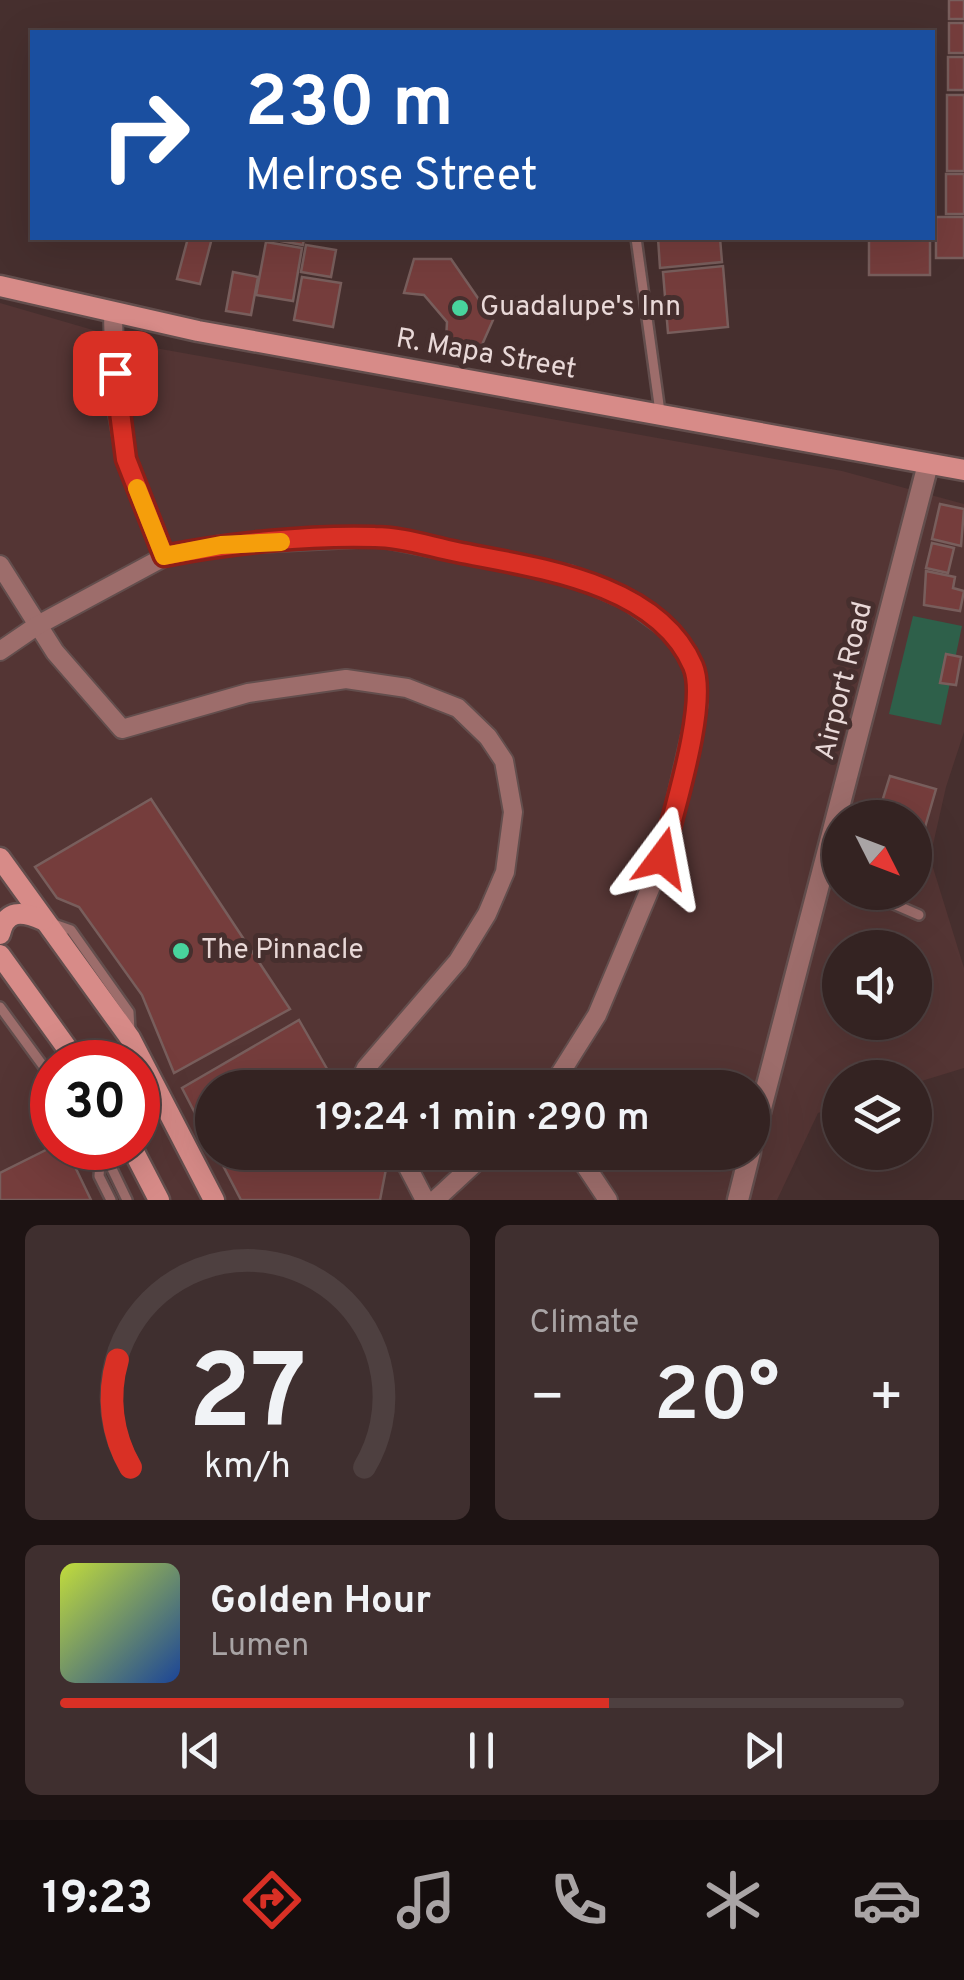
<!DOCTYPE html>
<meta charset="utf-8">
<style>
body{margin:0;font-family:Overpass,sans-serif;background:#3f2f2f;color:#f1f3f6;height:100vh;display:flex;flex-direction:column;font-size:38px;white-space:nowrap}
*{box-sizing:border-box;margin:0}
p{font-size:32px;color:#a9a4a5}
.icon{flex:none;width:55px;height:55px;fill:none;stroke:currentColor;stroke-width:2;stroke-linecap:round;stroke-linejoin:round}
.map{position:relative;height:1200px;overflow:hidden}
.details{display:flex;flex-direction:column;gap:25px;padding:25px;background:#1d1313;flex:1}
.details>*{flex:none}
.top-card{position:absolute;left:30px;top:30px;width:905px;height:210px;border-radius:0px;box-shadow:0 10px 40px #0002,0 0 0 2px #4e4040;background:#1a4fa0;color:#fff;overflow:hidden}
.needle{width:65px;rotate:132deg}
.buttons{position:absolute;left:822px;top:800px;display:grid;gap:20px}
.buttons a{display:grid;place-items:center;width:110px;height:110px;border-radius:50%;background:#342322;box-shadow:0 10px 40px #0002,0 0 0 2px #4e4040;font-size:50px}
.speed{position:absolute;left:30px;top:1040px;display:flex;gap:20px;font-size:50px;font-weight:700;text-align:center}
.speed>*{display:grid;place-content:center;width:130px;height:130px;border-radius:50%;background:#342322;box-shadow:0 10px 40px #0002,0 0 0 2px #4e4040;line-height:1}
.speed .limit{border:15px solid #d22;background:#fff;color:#111}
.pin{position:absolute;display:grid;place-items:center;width:85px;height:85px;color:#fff;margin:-42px;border-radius:20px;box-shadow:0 5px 15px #0006}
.me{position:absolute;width:110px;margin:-55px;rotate:13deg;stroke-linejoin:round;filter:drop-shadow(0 0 8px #0008)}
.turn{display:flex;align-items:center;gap:35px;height:210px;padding:0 50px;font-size:45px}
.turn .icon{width:130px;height:130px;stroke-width:2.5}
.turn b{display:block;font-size:70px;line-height:85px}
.big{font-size:75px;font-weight:600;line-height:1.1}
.details .tile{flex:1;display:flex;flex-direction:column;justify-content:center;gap:15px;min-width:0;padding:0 35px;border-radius:15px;background:#3f2f2f}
.details .dial{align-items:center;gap:0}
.dial svg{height:260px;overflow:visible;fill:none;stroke:#4e4040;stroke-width:7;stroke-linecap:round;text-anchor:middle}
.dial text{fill:#f1f3f6;stroke:none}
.song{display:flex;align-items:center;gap:30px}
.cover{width:120px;height:120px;border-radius:15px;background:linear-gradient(135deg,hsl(70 70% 55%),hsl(220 70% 35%))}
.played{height:10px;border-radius:5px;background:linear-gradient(90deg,#d93025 65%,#4e4040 65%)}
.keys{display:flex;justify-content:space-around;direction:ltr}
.heat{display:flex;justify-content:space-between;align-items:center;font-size:55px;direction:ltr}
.details .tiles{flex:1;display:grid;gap:25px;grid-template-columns:1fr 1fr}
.tile:last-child{grid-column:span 2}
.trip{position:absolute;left:195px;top:1070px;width:575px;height:100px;border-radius:50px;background:#342322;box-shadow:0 10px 40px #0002,0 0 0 2px #4e4040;font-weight:600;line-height:100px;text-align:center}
.tabs{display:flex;height:160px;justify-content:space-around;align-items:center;background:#150e0e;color:#a9a4a5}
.tabs .icon{width:70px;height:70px}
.tabs .current{color:#d93025}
.tabs b{font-size:45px;color:#f1f3f6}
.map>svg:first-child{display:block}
</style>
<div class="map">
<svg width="964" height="1200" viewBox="0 0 964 1200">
<rect width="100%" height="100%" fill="#462f2e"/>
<path fill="#543534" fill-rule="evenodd" d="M0 303 155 348 842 471 964 504V732L946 787 930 858 964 968V1068L915 1083V1078H840V1106L818 1113 777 1200H0ZM840 818H915V892H840ZM840 948H915V1022H840ZM52 1062H138V1148H52ZM212 1088H752V1152H212Z"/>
<polygon fill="#2e604a" points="913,616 962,626 941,725 889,714"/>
<g fill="#753d3c" stroke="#785e5c" stroke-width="2.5">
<rect x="949" y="0" width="15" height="19"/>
<rect x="949" y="23" width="15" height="30"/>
<rect x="948" y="57" width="16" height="33"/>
<rect x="947" y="95" width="17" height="76"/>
<rect x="946" y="174" width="18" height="40"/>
<rect x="936" y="217" width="28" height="41"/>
<polygon points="188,238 212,238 200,284 177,279"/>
<polygon points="264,238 304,238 303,245"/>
<polygon points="658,238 720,238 722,262 660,268"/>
<rect x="869" y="238" width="61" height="37"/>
<polygon points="266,242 302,248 293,301 256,295"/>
<polygon points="306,245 336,250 331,277 301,272"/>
<polygon points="414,259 451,259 493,320 481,347 446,341 447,322 424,295 404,293"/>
<polygon points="723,266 728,327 668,333 663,272"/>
<polygon points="233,272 258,277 251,315 226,311"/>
<polygon points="302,277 341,283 333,327 294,320"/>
<polygon points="940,504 964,509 961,546 932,539"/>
<polygon points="932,543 954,548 948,573 926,568"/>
<polygon points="926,571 955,577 953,588 964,591 960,611 924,605"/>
<polygon points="946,654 961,657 956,685 940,683"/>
<polygon points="890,776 936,789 923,834 915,832 915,818 877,818"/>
<polygon points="151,799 290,1009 174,1073 142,995 79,907 57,898 35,867"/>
<polygon points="915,834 923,837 915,864"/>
<polygon points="299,1020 338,1088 212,1088 212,1146 182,1088"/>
<polygon points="52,1147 66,1148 91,1200 0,1200 0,1173"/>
<polygon points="216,1152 376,1152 386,1169 380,1200 241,1200"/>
</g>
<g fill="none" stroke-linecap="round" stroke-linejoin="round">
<g stroke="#634e4d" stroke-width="14">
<g id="service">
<polyline points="636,238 660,412"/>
<polyline points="823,874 840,881"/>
<polyline points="866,892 919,915"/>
<polyline points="51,923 71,930 129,1012 130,1031"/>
<polyline points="0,1007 52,1078"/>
<polyline points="102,1148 127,1200"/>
<polyline points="101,1150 99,1176 111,1200"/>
</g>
</g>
<g stroke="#634e4d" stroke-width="22">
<g id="minor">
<polyline points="113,314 115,398 126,459 164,557"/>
<polyline points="0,565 55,652 122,729 248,693 346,679 407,688 458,708 488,737 504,761 513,812 505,872 487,914 458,961 366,1068 361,1079 365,1088"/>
<polyline points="0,651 38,625 164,557 221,545 378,537 570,575 629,601 673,633 695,669 698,704 663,858 597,1015 551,1088"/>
<polyline points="400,1152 425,1200"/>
<polyline points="576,1152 608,1200"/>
<polyline points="435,1200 487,1152"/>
</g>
</g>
<g stroke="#634e4d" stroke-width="25">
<g id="tertiary">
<polyline points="752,1143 928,464"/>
<polyline points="738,1200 750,1152"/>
</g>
</g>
<g stroke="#634e4d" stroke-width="25">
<g id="secondary">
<polyline points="0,286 198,331 964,470"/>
<polyline points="0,858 130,1038 214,1200"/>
<path d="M0 934C6 909 22 911 43 920"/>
<polyline points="0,955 77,1062"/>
<polyline points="132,1148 159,1200"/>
</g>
</g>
<use href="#service" stroke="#9d6d6b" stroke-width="9"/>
<use href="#minor" stroke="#9d6d6b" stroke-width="18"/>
<use href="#tertiary" stroke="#9d6d6b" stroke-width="20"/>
<use href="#secondary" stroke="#d78b88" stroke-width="20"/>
</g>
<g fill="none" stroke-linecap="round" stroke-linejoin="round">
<g stroke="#8d1f18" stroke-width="25">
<path id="route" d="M115 373 126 459 164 556C230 543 309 535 375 537 402 537 431 547 457 552 536 568 657 582 693 666 709 703 672 816 662 858"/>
</g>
<use href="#route" stroke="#d93025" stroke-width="18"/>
<polyline stroke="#f59e0b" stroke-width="18" points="137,488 164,556 221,545 281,542"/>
</g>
<g fill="#48d49d" stroke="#462f2e" stroke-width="4">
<circle cx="460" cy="308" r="10"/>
<circle cx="181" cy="951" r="10"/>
</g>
<g text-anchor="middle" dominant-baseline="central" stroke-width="10" stroke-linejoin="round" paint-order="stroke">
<g font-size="28" fill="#e9d9d8" stroke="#462f2e" text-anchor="start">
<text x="480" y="308">Guadalupe's Inn</text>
<text x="201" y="951">The Pinnacle</text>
</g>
<g font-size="28" fill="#e9d9d8" stroke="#462f2e">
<text transform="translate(486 355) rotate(10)">R. Mapa Street</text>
<text transform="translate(845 681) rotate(-76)">Airport Road</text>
</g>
</g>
</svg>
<div class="buttons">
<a><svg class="needle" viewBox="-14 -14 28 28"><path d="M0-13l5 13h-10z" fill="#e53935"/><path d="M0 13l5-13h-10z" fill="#a9a4a5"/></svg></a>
<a><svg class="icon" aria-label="sound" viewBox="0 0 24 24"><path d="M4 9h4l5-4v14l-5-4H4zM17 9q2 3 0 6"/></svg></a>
<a><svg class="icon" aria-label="layers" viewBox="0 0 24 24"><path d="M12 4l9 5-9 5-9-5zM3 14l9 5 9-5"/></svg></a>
</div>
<div class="speed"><div class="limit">30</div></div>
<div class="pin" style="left:115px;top:373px;background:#d93025"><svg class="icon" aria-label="arrive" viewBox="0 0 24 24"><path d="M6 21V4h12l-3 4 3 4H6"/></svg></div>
<svg class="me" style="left:662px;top:858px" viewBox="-20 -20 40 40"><path d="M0-17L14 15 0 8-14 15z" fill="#d93025" stroke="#fff" stroke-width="4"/></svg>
<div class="trip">19:24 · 1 min · 290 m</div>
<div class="top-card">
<div class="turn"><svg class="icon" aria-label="right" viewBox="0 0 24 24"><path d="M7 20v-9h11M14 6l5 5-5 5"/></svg><div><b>230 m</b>Melrose Street</div></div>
</div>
</div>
<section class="details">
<div class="tiles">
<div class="tile dial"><svg viewBox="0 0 100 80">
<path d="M14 69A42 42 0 1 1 86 69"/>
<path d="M14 69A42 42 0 0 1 10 36" stroke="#d93025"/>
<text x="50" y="56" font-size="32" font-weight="700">27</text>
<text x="50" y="72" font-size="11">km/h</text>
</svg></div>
<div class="tile"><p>Climate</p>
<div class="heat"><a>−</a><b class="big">20°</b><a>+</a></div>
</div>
<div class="tile">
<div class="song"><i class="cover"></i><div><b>Golden Hour</b><p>Lumen</p></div></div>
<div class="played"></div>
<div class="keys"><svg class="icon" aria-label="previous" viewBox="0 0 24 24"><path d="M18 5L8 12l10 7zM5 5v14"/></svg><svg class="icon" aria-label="pause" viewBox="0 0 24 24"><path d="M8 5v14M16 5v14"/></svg><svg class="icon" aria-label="next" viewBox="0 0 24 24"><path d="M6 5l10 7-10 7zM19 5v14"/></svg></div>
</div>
</div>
</section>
<nav class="tabs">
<b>19:23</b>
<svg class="icon current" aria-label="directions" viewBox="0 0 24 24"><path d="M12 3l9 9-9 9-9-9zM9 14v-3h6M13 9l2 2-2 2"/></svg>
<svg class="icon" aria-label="music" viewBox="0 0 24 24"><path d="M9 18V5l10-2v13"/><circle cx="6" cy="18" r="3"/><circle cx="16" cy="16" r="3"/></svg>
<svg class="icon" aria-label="phone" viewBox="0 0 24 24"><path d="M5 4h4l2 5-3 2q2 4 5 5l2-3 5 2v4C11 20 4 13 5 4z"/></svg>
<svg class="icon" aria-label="climate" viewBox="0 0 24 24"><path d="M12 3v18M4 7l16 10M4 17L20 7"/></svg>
<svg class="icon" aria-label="car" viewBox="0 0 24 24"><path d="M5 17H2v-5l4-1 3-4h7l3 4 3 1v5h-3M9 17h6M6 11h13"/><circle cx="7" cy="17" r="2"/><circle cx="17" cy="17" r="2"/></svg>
</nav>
